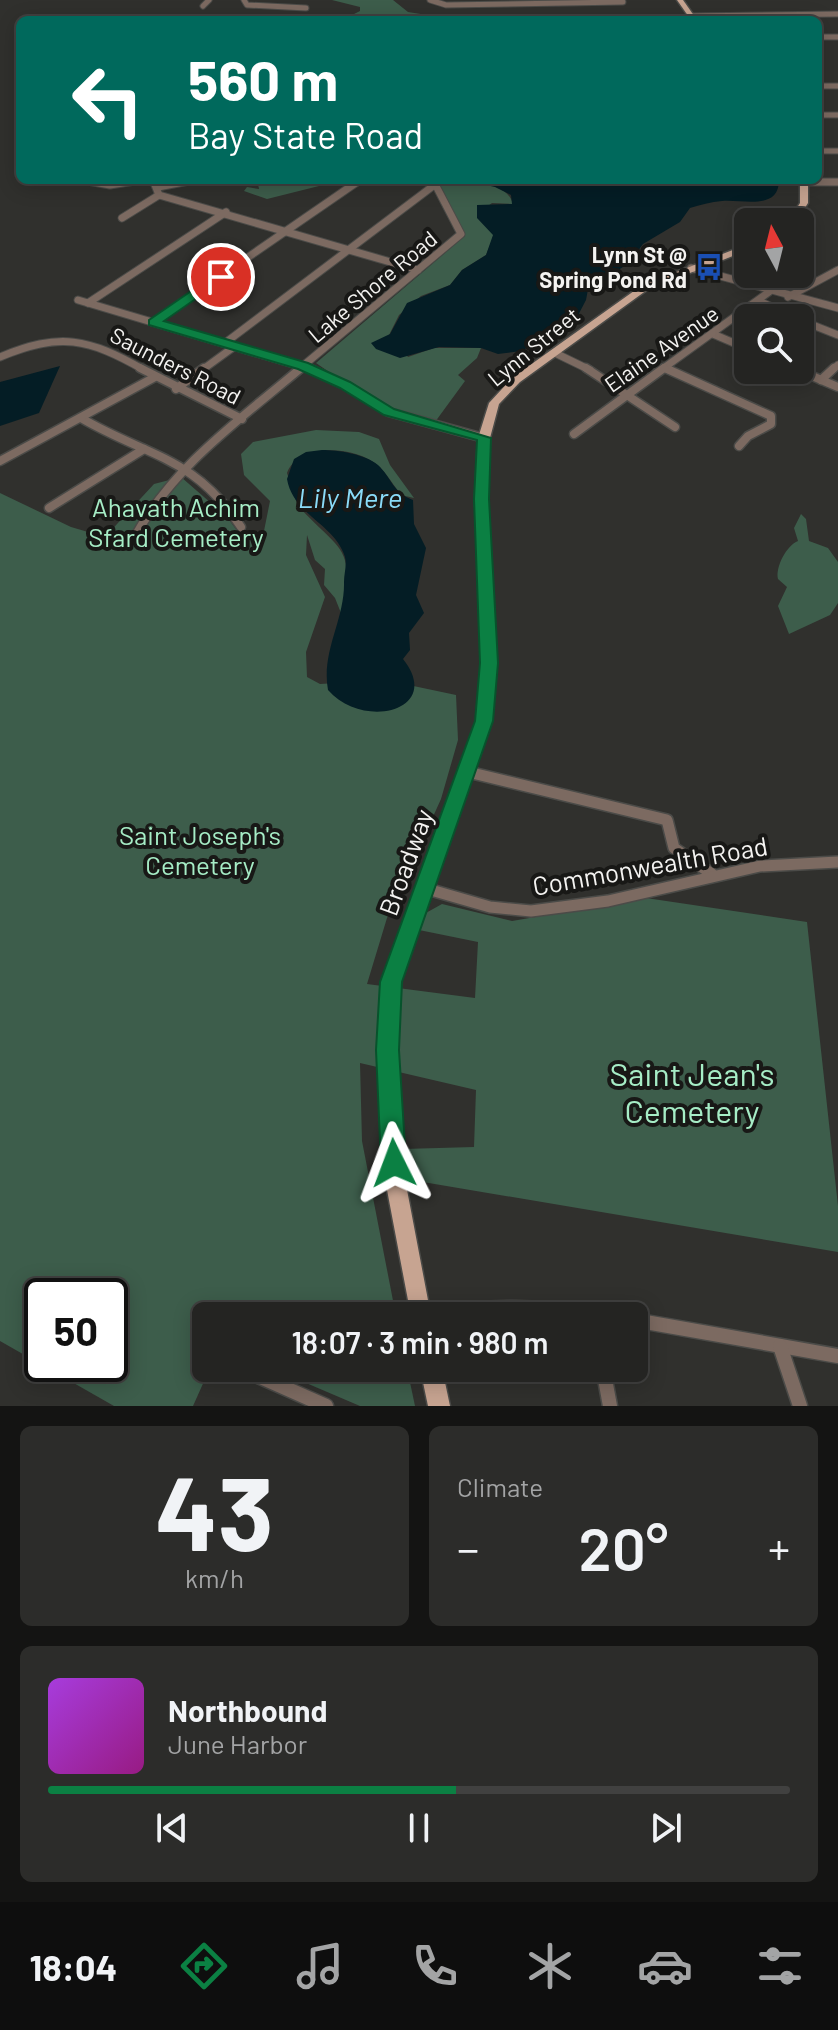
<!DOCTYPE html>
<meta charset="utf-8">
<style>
body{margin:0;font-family:Barlow,sans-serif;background:#2c2c2a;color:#f1f3f6;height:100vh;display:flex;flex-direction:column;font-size:30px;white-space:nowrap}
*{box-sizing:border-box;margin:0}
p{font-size:26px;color:#a3a4a5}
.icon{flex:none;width:44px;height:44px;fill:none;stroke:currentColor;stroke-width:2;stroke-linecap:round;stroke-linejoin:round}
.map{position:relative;height:1406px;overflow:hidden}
.panel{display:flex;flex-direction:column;gap:20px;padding:20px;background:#141413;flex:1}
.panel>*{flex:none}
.guide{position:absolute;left:16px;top:16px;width:806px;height:168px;border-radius:12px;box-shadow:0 4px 20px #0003,0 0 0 2px #414140;background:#00695c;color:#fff;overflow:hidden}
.needle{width:52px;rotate:353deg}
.buttons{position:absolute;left:734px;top:208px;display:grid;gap:16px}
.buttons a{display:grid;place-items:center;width:80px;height:80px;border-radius:12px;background:#242422;box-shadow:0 4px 20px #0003,0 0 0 2px #414140;font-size:40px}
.speed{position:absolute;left:24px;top:1278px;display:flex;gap:16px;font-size:40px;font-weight:700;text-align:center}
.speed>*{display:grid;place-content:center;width:104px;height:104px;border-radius:50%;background:#242422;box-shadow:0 4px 20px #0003,0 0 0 2px #414140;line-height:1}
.speed .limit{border:4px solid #111;border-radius:12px;background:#fff;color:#111}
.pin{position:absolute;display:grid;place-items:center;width:68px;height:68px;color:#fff;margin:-34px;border:4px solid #fff;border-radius:50%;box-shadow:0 2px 8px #0007}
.me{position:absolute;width:88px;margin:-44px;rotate:357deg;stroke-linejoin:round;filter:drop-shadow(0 0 6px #0008)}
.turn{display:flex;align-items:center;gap:28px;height:168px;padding:0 40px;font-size:36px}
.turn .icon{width:104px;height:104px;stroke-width:2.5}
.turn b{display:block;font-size:56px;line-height:68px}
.big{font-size:60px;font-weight:600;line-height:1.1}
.panel .card{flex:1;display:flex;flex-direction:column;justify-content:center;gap:12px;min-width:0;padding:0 28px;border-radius:12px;background:#2c2c2a}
.panel .dial{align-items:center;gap:0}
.dial b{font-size:104px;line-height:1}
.song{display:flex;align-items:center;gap:24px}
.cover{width:96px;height:96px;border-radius:12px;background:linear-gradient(135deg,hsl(280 70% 55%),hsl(310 70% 35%))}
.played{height:8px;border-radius:4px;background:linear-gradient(90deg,#0b8043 55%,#414140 55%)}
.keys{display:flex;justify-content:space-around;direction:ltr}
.heat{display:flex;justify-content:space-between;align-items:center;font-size:44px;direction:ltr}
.panel .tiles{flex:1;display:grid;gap:20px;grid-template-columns:1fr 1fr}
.card:last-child{grid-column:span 2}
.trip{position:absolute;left:192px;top:1302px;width:456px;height:80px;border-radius:12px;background:#242422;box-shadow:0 4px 20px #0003,0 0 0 2px #414140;font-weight:600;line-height:80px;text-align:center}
.tabs{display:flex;height:128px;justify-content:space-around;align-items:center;background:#0e0e0e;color:#a3a4a5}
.tabs .icon{width:56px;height:56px}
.tabs .active{color:#0b8043}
.tabs b{font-size:36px;color:#f1f3f6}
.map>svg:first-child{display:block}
</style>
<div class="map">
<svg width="838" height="1406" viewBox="0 0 838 1406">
<rect width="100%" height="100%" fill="#30302d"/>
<g fill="#3d5d4b" fill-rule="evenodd">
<polygon points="332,0 393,0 408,12 459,20 351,20 350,16 360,11 360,7"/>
<polygon points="268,180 332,180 339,181 267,199 244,191 247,187 259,189 258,184"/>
<path d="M443 180C464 180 507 180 513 204L492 203 477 214 494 235 486 255 462 270 450 285 421 296 399 315 389 335 408 357 434 348H481L477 358 458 375 465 381 435 422 370 400 316 363 465 236 440 186Z"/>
<path d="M316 430 359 432 379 439 390 465 414 498 401 495C394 486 386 472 377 465 356 446 298 442 287 473 291 484 294 501 301 509 341 552 356 546 341 613L335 598 324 585 325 569 315 560 307 535 306 555 325 597 306 652 307 677 320 684 385 680 456 695 458 740 441 799 387 918 367 984 475 998 478 942 419 930 424 914 442 904 512 921 646 898 807 922 838 1206V1252L411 1180 403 1149 474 1147 476 1090 360 1063 362 1141 396 1316H206V1368H210L193 1406H114L0 1341V493L71 527 105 537 154 484 181 477 227 517 238 532 263 536 270 501 244 475 241 454 253 442ZM42 1296H110V1364H42Z"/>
<path d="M801 514 806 519 809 541 828 548 838 562V603L830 615 789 634 778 606 787 587 778 579C775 567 787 545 798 541L794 528Z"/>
<polygon points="271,1368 407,1368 415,1406 360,1406"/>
</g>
<g fill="#041d25">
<path d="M464 180H779C779 211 743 199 722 201 711 202 700 205 690 208L680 222 643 244 629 263 606 278 589 284 586 300 574 323 521 351 498 354 481 348 439 347 400 358 376 349 371 343 390 334 407 303 450 285 462 270 486 255 493 235 477 218V205L512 204 511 195 495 187Z"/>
<polygon points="60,366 39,413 0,426 0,382"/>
<path d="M322 450C338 450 365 454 378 465 391 477 393 493 413 500L414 524 426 548 416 595 424 613 409 633 410 650 403 659C444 710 364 731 328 690 321 651 345 620 344 582 344 573 347 566 345 557 335 524 293 515 287 479L294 459 306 452Z"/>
</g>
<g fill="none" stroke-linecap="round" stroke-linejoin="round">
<g stroke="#4b4b48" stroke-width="7">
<g id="minor-far4">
<polyline points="244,0 247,5 306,8"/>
<polyline points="430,0 446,5 623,2"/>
<polyline points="203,6 209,0"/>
<polyline points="691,16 838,14"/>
<polyline points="818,37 838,37"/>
<polyline points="818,86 838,86"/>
<polyline points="818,115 838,115"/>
<polyline points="818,151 838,151"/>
</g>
</g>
<g stroke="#4b4b48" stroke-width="9">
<g id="minor-far3">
<polyline points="82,180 110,185 141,180"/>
<polyline points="153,180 159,195 418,270"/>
<polyline points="804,182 838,182"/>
<polyline points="158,187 194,180"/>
<polyline points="122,218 159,195"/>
<polyline points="691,268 838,308"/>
<polyline points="788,297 838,270"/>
<polyline points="78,300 313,370"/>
<polyline points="759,301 796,318"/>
<polyline points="88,303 226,212"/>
<polyline points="800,320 838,335"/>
<polyline points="154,322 360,180"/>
<polyline points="713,334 748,349"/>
<polyline points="225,343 437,183"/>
<polyline points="555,353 590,370"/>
<path d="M0 357C60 332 88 338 144 370"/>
<polyline points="664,368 669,370"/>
<polyline points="202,370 235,346"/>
<polyline points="298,370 461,234 435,184 422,180"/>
<polyline points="661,370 769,292"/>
<polyline points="832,370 838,365"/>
</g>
</g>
<g stroke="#4b4b48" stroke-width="11">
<g id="minor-far2">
<polyline points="140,368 242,419"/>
<polyline points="308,368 345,385 389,412 484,438"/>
<polyline points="586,368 675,427"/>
<polyline points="665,368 771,416 771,424 748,436 739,446"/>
<polyline points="798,370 838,387"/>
<polyline points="821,380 834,368"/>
<polyline points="176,389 204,368"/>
<path d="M81 418C148 457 194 456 241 527"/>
<polyline points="574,434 664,368"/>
<polyline points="0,461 155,377"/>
<polyline points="49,508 144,449"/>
<path d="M133 540C172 467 238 421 301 368"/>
</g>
</g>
<g stroke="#4b4b48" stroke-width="14">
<g id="minor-far1">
<polyline points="468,772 667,820 674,848 712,874"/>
<polyline points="424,888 490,907 531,911 608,901 760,866 838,862"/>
</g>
</g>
<g stroke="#4b4b48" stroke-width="17">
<g id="minor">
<path d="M435 1316C494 1303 551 1308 610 1316"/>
<polyline points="634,1320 838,1356"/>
<polyline points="780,1346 800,1406"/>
<polyline points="603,1368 610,1406"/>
<polyline points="249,1372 326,1406"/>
</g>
</g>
<g stroke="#4b4b48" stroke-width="3">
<g id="major">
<polygon points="677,0 683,0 697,20 691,20"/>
<polygon points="800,180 808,180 808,203 796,222 788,222 800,203"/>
<polygon points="748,244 748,250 647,290 520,382 499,404 490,438 487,499 496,663 491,721 400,982 396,1050 404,1174 431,1316 411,1316 384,1174 378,1050 382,982 477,721 482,663 475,499 478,438 489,403 512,378 641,286"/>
<polygon points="420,1368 442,1368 450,1406 428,1406"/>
</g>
</g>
<use href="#minor-far4" stroke="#7c6a61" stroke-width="5"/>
<use href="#minor-far3" stroke="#7c6a61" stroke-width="7"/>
<use href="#minor-far2" stroke="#7c6a61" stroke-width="8"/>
<use href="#minor-far1" stroke="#7c6a61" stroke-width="11"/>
<use href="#minor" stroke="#7c6a61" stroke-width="14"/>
<use href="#major" fill="#c7a491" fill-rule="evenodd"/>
</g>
<polygon fill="#0b8043" stroke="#07532c" stroke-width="2" points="216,274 227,277 164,321 308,363 350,382 394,409 491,438 489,499 498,663 493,721 402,982 399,1050 406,1163 402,1172 394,1176 385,1172 381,1163 376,1050 380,982 475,721 480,663 474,499 477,440 384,415 340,388 298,369 149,325 149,320"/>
<defs>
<g id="bus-bare" transform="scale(2.16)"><path d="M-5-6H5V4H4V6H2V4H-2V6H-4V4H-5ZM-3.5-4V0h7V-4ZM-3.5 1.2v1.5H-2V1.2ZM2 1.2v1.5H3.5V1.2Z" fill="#1a4fb4" stroke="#181816" stroke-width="2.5" paint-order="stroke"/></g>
</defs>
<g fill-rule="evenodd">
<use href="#bus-bare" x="709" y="267"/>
</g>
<g text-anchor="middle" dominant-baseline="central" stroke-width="8" stroke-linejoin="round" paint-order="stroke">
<g font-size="22" font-weight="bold" fill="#f4f3f1" stroke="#181816" text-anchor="end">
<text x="687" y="254">Lynn St @<tspan x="687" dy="25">Spring Pond Rd</tspan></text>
</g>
<g font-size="22" fill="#f4f3f1" stroke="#181816">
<text transform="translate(372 286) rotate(-40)">Lake Shore Road</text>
<text transform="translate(533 346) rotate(-39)">Lynn Street</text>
<text transform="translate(661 348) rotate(-35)">Elaine Avenue</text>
<text transform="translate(176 365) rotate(27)">Saunders Road</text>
</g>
<g font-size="26" fill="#a6edc6" stroke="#181816">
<text x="176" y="506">Ahavath Achim<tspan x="176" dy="30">Sfard Cemetery</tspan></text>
<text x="200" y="834">Saint Joseph's<tspan x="200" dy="30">Cemetery</tspan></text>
</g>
<g font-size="26" fill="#f4f3f1" stroke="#181816">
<text transform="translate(405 862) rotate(-70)">Broadway</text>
<text transform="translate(650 865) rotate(-10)">Commonwealth Road</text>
</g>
<g font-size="28" font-style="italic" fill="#8adbf8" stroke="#181816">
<text x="350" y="497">Lily Mere</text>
</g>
<g font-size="32" fill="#a6edc6" stroke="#181816">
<text x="692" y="1073">Saint Jean's<tspan x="692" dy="37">Cemetery</tspan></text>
</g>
</g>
</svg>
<div class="buttons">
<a><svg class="needle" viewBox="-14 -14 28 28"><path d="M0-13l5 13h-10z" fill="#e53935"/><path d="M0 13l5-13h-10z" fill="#a3a4a5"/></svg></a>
<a><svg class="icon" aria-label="search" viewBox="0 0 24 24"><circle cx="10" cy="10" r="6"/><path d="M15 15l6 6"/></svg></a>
</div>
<div class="speed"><div class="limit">50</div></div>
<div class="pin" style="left:221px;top:277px;background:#d93025"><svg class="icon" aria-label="arrive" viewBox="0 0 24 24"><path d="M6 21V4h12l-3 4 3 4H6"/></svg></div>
<svg class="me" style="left:394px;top:1163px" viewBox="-20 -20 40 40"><path d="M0-17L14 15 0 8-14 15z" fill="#0b8043" stroke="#fff" stroke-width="4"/></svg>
<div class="trip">18:07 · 3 min · 980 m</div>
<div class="guide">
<div class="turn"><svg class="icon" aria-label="left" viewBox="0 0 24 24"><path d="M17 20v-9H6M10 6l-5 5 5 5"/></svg><div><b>560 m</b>Bay State Road</div></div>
</div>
</div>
<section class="panel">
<div class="tiles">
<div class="card dial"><b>43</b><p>km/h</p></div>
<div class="card"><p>Climate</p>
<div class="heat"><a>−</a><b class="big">20°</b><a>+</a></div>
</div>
<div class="card">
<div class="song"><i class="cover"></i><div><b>Northbound</b><p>June Harbor</p></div></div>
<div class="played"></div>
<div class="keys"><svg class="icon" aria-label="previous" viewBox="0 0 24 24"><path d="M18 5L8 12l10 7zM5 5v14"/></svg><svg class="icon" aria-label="pause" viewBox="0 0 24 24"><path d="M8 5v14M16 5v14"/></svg><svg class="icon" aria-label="next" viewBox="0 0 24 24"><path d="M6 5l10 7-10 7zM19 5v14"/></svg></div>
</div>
</div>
</section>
<nav class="tabs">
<b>18:04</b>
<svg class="icon active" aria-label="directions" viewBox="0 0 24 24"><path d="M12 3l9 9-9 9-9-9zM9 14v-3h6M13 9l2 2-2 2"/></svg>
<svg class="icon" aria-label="music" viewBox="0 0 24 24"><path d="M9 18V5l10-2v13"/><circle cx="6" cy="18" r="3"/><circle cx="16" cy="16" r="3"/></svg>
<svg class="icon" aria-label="phone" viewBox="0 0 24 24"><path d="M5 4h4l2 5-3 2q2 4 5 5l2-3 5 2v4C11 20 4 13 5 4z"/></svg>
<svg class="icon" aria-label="climate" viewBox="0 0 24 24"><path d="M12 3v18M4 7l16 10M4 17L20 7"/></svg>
<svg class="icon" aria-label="car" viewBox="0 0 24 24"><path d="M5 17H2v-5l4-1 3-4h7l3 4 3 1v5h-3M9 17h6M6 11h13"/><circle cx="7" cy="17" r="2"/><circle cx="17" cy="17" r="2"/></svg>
<svg class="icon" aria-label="filters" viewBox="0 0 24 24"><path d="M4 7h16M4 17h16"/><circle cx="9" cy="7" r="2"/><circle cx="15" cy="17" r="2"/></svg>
</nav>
